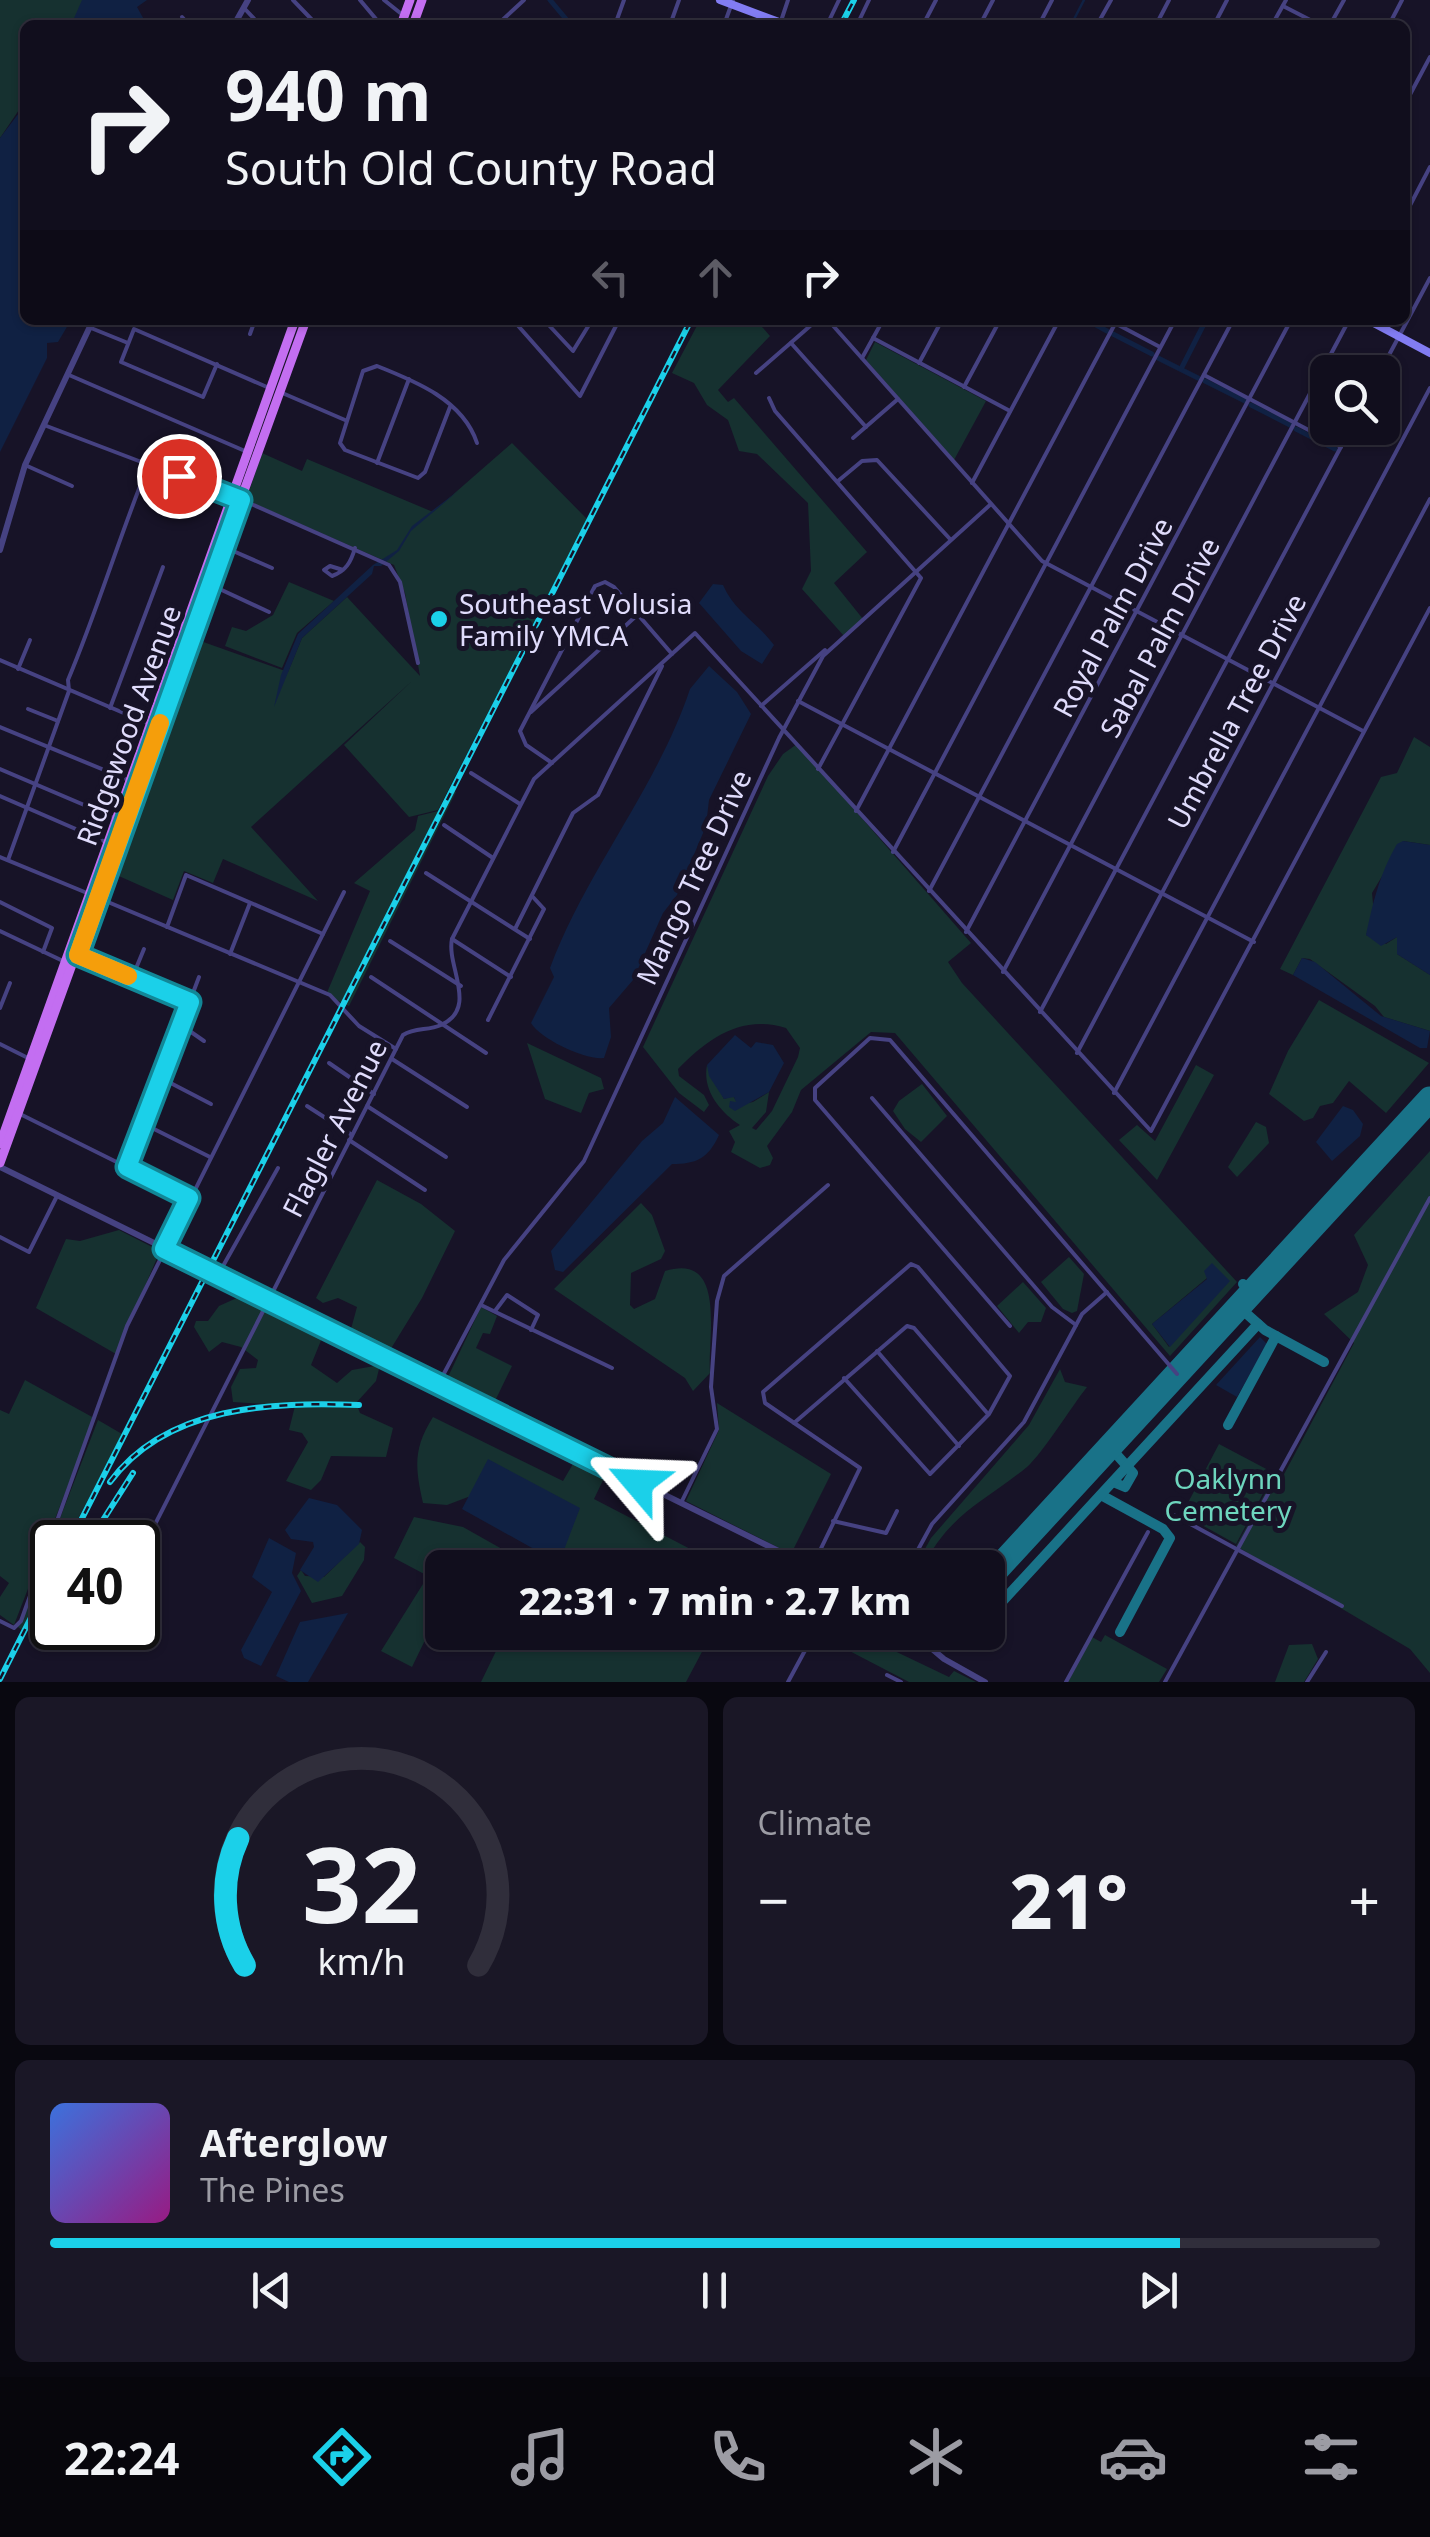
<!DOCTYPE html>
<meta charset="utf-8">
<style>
body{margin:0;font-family:"Noto Sans",sans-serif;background:#1a1726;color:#f1f3f6;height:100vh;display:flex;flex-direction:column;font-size:38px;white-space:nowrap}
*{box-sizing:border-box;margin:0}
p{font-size:32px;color:#9c9ca4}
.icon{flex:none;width:55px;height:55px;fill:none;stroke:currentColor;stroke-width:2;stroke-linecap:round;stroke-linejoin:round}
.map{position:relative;height:1682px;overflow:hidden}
.side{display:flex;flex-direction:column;gap:15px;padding:15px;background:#090810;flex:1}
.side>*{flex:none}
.guide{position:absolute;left:20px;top:20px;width:1390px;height:305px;border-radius:15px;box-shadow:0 2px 8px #0004,0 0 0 2px #302e3b;background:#110e1d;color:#f1f3f6;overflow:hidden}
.tools{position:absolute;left:1310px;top:355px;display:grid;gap:20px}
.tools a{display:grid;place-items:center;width:90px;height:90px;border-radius:15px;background:#110e1d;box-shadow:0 2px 8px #0004,0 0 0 2px #302e3b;font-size:50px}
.speed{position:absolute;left:30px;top:1520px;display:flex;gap:20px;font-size:50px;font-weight:700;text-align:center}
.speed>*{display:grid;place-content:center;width:130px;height:130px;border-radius:50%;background:#110e1d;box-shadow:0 2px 8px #0004,0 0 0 2px #302e3b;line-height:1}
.speed .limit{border:5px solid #111;border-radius:15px;background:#fff;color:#111}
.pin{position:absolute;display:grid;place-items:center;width:85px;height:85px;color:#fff;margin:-42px;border:5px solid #fff;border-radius:50%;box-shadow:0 2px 10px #0007}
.me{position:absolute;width:110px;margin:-55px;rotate:296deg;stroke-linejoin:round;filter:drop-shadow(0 0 8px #0008)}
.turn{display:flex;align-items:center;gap:35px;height:210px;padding:0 40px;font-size:45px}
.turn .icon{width:130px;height:130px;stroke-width:2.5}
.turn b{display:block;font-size:70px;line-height:85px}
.lanes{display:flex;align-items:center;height:95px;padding:0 40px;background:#0003;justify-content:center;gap:50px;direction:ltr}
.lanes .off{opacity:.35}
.big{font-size:75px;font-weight:800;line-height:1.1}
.side .tile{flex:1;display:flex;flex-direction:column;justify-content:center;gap:15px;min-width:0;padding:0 35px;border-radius:15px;background:#1a1726}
.side .dial{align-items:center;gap:0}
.dial svg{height:260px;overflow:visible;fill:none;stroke:#302e3b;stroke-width:7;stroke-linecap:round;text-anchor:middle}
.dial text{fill:#f1f3f6;stroke:none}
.song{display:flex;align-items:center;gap:30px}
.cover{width:120px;height:120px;border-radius:15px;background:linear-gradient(135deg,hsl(220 70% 55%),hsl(310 70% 35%))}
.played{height:10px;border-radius:5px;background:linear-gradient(90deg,#1bd0e9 85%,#302e3b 85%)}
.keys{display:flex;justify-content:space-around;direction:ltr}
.heat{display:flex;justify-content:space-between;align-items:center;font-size:55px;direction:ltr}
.side .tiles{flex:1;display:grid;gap:15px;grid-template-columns:1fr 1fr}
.tile:last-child{grid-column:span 2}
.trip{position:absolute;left:425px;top:1550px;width:580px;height:100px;border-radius:15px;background:#110e1d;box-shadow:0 2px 8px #0004,0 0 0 2px #302e3b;font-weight:800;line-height:100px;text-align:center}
.tab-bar{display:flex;height:160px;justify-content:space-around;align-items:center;background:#07060c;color:#9c9ca4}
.tab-bar .icon{width:70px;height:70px}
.tab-bar .active{color:#1bd0e9}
.tab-bar b{font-size:45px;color:#f1f3f6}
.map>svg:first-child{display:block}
</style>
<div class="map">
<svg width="1430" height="1682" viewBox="0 0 1430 1682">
<rect width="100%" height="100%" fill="#171327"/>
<g fill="#163130" fill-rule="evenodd">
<polygon points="0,0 86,0 72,25 25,25 25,101 0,138"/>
<polygon points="700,320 756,320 770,336 718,390 728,402 734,398 867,552 834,583 863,619 844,636 802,589 811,571 808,503 757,454 739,451 728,420 707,405 694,383 672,373"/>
<polygon points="875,342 986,401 954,460 866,360"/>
<polygon points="512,443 587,519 438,810 409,817 344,745 412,681 251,827 318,901 223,859 213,883 184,871 173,900 112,873 195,639 288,672 302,638 347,597 420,676 405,593 394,565 246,500 262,453 302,471 307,459 433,512"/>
<polygon points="289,582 334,601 297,633 282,668 225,646 232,627 246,631 273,615"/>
<polygon points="1414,737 1430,747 1430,845 1403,841 1372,893 1374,914 1366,935 1386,944 1397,937 1397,954 1430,975 1430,1031 1384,1017 1375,1006 1310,959 1302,958 1293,975 1280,969 1381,777 1397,773"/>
<path d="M797 744 971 943 948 962 962 983 1237 1282 1170 1356 895 1033 871 1032 801 1090 792 1112 767 1146 773 1158 770 1165 760 1168 731 1152 735 1142 729 1131 740 1125C720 1112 702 1090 707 1065L724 1099 733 1096 737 1102 729 1107 753 1102 769 1092 766 1112 752 1128 756 1130 772 1111 798 1057 800 1048 786 1028C742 1014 708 1038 678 1069L679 1076 704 1095 709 1105 704 1112 679 1093 643 1047 768 776 783 754ZM1207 1278 1229 1281 1169 1347 1152 1324Z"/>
<polygon points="450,790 456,792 349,1006 326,995 370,891 354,883 415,830 418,816 438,811"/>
<polygon points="1319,1000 1429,1063 1386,1113 1349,1081 1333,1103 1320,1106 1313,1118 1304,1121 1269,1094 1288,1051"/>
<polygon points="527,1043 601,1078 604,1089 589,1093 581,1113 545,1099"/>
<polygon points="1196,1065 1214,1075 1157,1180 1119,1140 1137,1125 1155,1141"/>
<polygon points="922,1084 947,1116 921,1142 905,1129 893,1111 899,1101"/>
<polygon points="1256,1122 1266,1127 1269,1143 1237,1177 1228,1167"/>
<polygon points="1430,1151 1430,1673 1410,1649 1236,1546 1275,1475 1282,1478 1354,1343 1324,1314 1358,1292 1368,1265 1354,1235"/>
<polygon points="377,1180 421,1204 455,1231 422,1298 387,1355 357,1342 351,1329 357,1307 338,1298 323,1303 316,1298"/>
<path d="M641 1203 652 1215 665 1251 661 1259 631 1273 630 1305 634 1309 655 1299 665 1271C728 1251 707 1341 710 1373L693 1391 685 1378 554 1289Z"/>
<polygon points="119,1230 160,1251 116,1354 36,1308 66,1239 80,1241"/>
<polygon points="1069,1257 1084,1274 1077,1311 1072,1313 1063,1309 1041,1282"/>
<polygon points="1023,1282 1046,1308 1041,1322 1028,1322 1019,1333 997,1306"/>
<polygon points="239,1297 322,1338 311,1365 337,1383 352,1370 380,1365 376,1381 356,1403 360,1413 393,1428 386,1457 331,1456 321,1480 311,1490 286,1481 308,1442 302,1433 289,1430 295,1406 233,1402 231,1387 240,1369 256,1368 258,1360 241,1347 222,1342 209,1352 194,1327 196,1321 208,1321 219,1306"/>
<polygon points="481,1307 497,1316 490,1334 483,1333 476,1348 512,1366 495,1401 448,1377"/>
<path d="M1060 1369 1065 1382 1087 1387C1072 1406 1042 1454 1027 1467 984 1502 949 1514 923 1567H915L931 1538 1029 1425Z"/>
<polygon points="25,1380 94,1418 14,1625 0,1615 0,1597 9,1583 0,1576 0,1410 9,1414"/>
<polygon points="717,1403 831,1474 791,1554 686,1501 719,1430"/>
<path d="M433 1417 563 1481 577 1457 607 1472 594 1499 725 1567H568L558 1562 579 1509 468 1497 447 1505 423 1503C415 1467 413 1449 433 1417Z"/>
<polygon points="98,1420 122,1434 66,1542 52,1542 52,1570 22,1630 18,1627"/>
<polygon points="1219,1444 1274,1473 1236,1544 1182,1514"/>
<polygon points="414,1517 463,1527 534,1567 442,1568 442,1605 412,1667 381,1651 428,1576 394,1558"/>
<polygon points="360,1542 365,1547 364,1560 342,1596 312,1603 297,1576 301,1570 305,1576 324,1577"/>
<polygon points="512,1633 551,1633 574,1646 582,1633 712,1633 686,1682 481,1682 497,1649"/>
<polygon points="815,1633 857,1633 949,1677 954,1671 976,1682 909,1682"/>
<polygon points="1105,1635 1167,1669 1159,1682 1068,1682 1092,1637 1101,1642"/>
<polygon points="1312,1644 1318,1659 1304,1682 1275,1682 1289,1645"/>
</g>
<g fill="#102143">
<polygon points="82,0 147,0 137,7 147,25 71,25"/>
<polygon points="25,105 25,320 71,320 58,342 47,343 47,358 0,452 0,138"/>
<polygon points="458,491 411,531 399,551 381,566 374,566 372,574 302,638 274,707 281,675 298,634 373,565 397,550 412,526"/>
<path d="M713 584 723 585C734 611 758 623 774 645L762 664 741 651 699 603Z"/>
<path d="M709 666 737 692 751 714 709 800 706 826 677 895 663 913 633 980 609 1008 611 1037 604 1058C584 1060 541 1039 531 1023L554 977 550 968C586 871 657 788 690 689Z"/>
<path d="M1403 841 1430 845V975L1397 954V937L1381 946 1366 935C1373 903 1379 875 1397 844Z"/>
<polygon points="1302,958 1315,962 1381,1016 1430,1031 1427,1048 1420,1048 1293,975"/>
<polygon points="735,1035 751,1048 756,1042 773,1045 784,1063 769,1092 735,1111 729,1107 730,1101 736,1102 734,1097 724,1099 709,1076 707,1065"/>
<path d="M675 1097 719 1135C708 1159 696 1164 672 1164L563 1272 555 1270 551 1251 642 1141 663 1123Z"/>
<polygon points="1343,1106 1353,1110 1363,1124 1360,1136 1332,1161 1316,1142"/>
<polygon points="1212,1263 1230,1281 1170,1347 1152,1324 1207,1279 1204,1271"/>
<polygon points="1260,1337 1267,1344 1237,1397 1216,1385"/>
<polygon points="488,1459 580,1508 559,1563 462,1509"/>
<polygon points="309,1498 337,1505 362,1530 359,1544 318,1582 300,1570 314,1547 313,1542 291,1539 285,1530"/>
<polygon points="269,1538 296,1553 292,1573 301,1591 261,1666 244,1658 241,1650 272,1592 252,1577"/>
<polygon points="348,1613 308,1682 289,1682 276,1676 300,1622"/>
</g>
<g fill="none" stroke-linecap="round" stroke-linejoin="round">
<polyline stroke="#102143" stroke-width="2.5" points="1071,25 1084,0"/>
<g stroke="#102143" stroke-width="5">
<polyline points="550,0 571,25"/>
<polyline points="1087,320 1107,331"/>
<polyline points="1113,334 1152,354"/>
<polyline points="1158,358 1198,378"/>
<polyline points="1181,369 1206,320"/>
<polyline points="1205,381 1245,401"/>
<polyline points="1251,405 1290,425"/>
<polyline points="1296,429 1335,449"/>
</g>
<g stroke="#197288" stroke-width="10">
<polyline points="1243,1284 1252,1293"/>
<polyline points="1239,1307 1265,1330 1324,1362"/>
<polyline points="1228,1425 1276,1336"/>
<polyline points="1110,1447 1133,1473 1125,1487 1113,1482"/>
<polyline points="1101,1495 1163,1529 1170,1538 1120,1632"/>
<polyline points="988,1617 1258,1324"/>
</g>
<polyline stroke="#197288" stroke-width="25" points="988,1579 1430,1099"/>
<g stroke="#464282" stroke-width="4">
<polyline points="293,0 317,25"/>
<polyline points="360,0 381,25"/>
<polyline points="384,0 404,16"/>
<polyline points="1283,6 1320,25"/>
<polyline points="244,8 260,25"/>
<polyline points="182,17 189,25"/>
<polyline points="781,21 788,0"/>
<polyline points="497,25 524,0"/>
<polyline points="615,25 624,0"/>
<polyline points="670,25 679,0"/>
<polyline points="724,25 733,0"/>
<polyline points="827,25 839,0"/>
<polyline points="857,25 869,0"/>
<polyline points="923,25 936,0"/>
<polyline points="980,25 993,0"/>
<polyline points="1039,25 1052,0"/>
<polyline points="1097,25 1111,0"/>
<polyline points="1156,25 1169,0"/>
<polyline points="1214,25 1227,0"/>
<polyline points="1272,25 1286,0"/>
<polyline points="1330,25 1344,0"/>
<polyline points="1389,25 1402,0"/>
<polyline points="1405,104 1430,57"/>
<polyline points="1405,215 1430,167"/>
<polyline points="513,320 580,396 619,320"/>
<polyline points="544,320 573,351 592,320"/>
<polyline points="828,320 1042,561 1363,731"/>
<polyline points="1109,320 1160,347"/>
<polyline points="91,328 128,343"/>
<polyline points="250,334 255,320"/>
<polyline points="873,338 1010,411"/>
<polyline points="791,343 866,427"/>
<polyline points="862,358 883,320"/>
<polyline points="919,363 942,320"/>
<polyline points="217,364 203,397 121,362 134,329 267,387"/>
<polyline points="1380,372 1430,278"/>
<polyline points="756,373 817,320"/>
<polyline points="69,375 245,451"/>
<polyline points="1204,375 1341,447"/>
<polyline points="964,387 1000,320"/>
<polyline points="280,392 345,420"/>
<polyline points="769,398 775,411 921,578 818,769"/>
<path d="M450 407 425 472 418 478 345 450 340 443 363 371 377 366C415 381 463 400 477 443"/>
<polyline points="44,425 231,496"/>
<polyline points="853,438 898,399"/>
<polyline points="377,463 409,379"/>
<polyline points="25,465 72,486"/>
<polyline points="838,481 862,461 877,460 950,539"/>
<polyline points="972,483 1059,320"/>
<polyline points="240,499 389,565 400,582 418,663"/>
<polyline points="224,547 272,568"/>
<path d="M343 570 330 566 324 570 332 576C346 571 351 562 355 548"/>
<polyline points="211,585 269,612"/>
<polyline points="0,660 147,723"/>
<polyline points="18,669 30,640"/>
<polyline points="798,701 1254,942"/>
<polyline points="761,706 825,650"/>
<polyline points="110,708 163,567"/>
<polyline points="28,709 58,721"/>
<polyline points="531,712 635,617"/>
<polyline points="0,727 126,779"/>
<polyline points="552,763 526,745 520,731 595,586 605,582 614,587 672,654"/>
<polyline points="0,769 117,819"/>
<polyline points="471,773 520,804"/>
<polyline points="0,796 108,843"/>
<polyline points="856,811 1117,320"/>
<polyline points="444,825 493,858"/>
<polyline points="893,852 1175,320"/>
<polyline points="0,857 87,893"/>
<path d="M8 860 69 691 68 680C98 609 119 537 148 466"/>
<polyline points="426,873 530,939"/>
<polyline points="929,891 1233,320"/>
<polyline points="96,897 330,995 359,1026 396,1049"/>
<polyline points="0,902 52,928 43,952"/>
<polyline points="167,927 186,875 323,934"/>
<polyline points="515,929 573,813 598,795 662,666"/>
<polyline points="0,931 63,961"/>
<polyline points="966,932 1291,320"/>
<polyline points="452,939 511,977"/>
<polyline points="390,941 461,986"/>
<polyline points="230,954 250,903"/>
<polyline points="78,955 189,1002"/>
<polyline points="1003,972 1349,320"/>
<polyline points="371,977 486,1053"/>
<polyline points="132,978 144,949"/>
<polyline points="0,1008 10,983"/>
<polyline points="1040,1012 1351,428"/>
<polyline points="488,1020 544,909 532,896"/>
<polyline points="181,1025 204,1041"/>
<polyline points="0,1044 28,1058"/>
<polyline points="1077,1053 1430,388"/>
<polyline points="392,1059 467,1107"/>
<polyline points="329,1063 374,1094"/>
<polyline points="161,1078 211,1104"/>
<polyline points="1114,1093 1430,499"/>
<polyline points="872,1098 1052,1307 1076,1325"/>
<polyline points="307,1106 352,1135"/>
<polyline points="367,1106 446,1157"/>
<polyline points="20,1114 189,1198"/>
<polyline points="144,1124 210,1157"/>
<polyline points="349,1140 425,1190"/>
<polyline points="127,1167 199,977"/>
<polyline points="0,1237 29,1252 57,1196"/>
<polyline points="218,1275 278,1168"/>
<polyline points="481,1305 612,1368"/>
<polyline points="495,1311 507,1295 538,1315 531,1330"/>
<polyline points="1010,1326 815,1100 815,1088 870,1038 890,1040 1177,1374"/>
<polyline points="877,1351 959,1446"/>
<polyline points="440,1381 504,1260 584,1161 779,738 823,656 991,504"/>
<polyline points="794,1423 907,1326 914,1328 988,1414"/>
<polyline points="681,1503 717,1429 711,1387 717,1301 724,1276 828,1185"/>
<polyline points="1170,1513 1342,1606"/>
<polyline points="833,1521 886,1533 897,1511"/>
<path d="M141 1552 403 1035C415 1027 428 1031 441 1025 479 1008 446 966 452 939L534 779 695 633 1151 1131 1430 608"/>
<polyline points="812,1567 860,1468 765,1403 763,1392 911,1264 918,1267 1010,1376 989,1414 930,1474 844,1378"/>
<polyline points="908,1568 932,1524 1024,1422 1082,1314 1107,1292"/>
<polyline points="0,1621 14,1628 21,1621 127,1326 344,892"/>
<polyline points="887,1675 901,1682"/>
<polyline points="788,1682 815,1632"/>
<polyline points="1066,1682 1148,1532"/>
<polyline points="1165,1682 1430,1198"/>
<polyline points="1307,1682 1326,1652"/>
</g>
<g stroke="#464282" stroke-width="6">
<polyline points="234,25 248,0"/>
<polyline points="0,550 25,465 93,320"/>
<polyline points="0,1167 813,1568"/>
<polyline points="912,1632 944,1659 985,1682"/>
</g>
<g stroke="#827cf2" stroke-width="8">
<polyline points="720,0 787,25"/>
<polyline points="1368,320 1430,353"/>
</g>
<g stroke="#c36ef1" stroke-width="9">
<polyline points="401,25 410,0"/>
<polyline points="413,25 422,0"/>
<polyline points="0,1144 295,320"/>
<polyline points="0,1163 306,320"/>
</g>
<g stroke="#1bd0e9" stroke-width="6">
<g id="rail">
<polyline points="841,25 854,0"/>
<path d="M110 1482C167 1405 272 1402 359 1405"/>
<polyline points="70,1542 691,320"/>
<polyline points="89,1542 133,1473"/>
<polyline points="0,1679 52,1576"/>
</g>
</g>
<use href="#rail" stroke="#171327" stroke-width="2.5" stroke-dasharray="8" stroke-linecap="butt"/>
</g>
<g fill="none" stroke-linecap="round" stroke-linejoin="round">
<g stroke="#128797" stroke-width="25">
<polyline id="route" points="179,476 241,500 78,955 190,1002 127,1167 189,1198 164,1249 638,1483"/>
</g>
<use href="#route" stroke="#1bd0e9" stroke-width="18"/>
<polyline stroke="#f59e0b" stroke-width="18" points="128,976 78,955 160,723"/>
</g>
<circle fill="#1bd0e9" stroke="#171327" stroke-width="4" cx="439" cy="619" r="10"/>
<g text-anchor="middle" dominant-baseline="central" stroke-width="10" stroke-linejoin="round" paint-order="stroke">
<g font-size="28" fill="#e0dcfc" stroke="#171327" text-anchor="start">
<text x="459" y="603">Southeast Volusia<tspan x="459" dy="32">Family YMCA</tspan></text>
</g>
<g font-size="28" fill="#e0dcfc" stroke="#171327">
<text transform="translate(1112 617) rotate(-62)">Royal Palm Drive</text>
<text transform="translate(1159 637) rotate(-62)">Sabal Palm Drive</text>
<text transform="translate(1236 711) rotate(-62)">Umbrella Tree Drive</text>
<text transform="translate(128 725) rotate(-70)">Ridgewood Avenue</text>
<text transform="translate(693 877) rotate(-65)">Mango Tree Drive</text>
<text transform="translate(334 1128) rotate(-63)">Flagler Avenue</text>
</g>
<g font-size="28" fill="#6ed6be" stroke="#171327">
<text x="1228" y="1478">Oaklynn<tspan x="1228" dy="32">Cemetery</tspan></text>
</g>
</g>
</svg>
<div class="tools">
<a><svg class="icon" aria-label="search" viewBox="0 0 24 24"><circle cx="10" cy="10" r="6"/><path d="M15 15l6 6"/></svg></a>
</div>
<div class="speed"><div class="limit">40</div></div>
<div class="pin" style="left:179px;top:476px;background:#d93025"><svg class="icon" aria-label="arrive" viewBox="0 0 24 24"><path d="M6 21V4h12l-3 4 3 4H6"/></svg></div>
<svg class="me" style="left:638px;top:1483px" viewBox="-20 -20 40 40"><path d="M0-17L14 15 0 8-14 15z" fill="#1bd0e9" stroke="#fff" stroke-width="4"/></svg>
<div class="trip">22:31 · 7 min · 2.7 km</div>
<div class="guide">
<div class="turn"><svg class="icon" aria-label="right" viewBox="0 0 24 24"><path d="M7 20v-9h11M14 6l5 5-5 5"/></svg><div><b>940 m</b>South Old County Road</div></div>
<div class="lanes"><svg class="icon off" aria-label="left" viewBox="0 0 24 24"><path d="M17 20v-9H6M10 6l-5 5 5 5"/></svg><svg class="icon off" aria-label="ahead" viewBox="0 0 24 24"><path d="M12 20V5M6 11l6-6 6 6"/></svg><svg class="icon" aria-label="right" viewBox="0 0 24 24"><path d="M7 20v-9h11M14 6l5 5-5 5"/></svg></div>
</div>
</div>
<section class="side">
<div class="tiles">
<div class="tile dial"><svg viewBox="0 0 100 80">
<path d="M14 69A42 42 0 1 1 86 69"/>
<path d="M14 69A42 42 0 0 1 12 30" stroke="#1bd0e9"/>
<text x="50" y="56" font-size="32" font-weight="700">32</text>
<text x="50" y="72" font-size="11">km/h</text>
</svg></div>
<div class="tile"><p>Climate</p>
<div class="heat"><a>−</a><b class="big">21°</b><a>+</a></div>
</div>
<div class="tile">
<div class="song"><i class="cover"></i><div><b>Afterglow</b><p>The Pines</p></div></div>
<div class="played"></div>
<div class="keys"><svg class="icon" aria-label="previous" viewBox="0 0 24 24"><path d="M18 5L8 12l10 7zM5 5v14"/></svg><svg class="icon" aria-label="pause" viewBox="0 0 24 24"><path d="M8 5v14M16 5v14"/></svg><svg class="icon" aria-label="next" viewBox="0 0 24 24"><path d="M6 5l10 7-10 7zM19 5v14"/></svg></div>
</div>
</div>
</section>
<nav class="tab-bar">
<b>22:24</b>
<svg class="icon active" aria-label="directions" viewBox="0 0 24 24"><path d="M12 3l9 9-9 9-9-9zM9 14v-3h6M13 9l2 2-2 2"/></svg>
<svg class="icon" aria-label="music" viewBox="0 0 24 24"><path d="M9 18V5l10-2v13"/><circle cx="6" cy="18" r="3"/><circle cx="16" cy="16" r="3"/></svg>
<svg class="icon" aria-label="phone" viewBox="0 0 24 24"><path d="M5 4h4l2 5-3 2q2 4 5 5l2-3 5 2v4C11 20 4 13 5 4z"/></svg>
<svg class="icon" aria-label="climate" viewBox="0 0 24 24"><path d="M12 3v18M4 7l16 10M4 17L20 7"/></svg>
<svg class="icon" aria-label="car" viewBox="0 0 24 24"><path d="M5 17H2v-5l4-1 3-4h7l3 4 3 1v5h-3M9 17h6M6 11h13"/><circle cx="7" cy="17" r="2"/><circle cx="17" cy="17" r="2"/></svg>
<svg class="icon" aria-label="filters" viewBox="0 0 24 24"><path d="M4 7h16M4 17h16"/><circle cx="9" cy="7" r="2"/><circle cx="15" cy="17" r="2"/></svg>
</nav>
